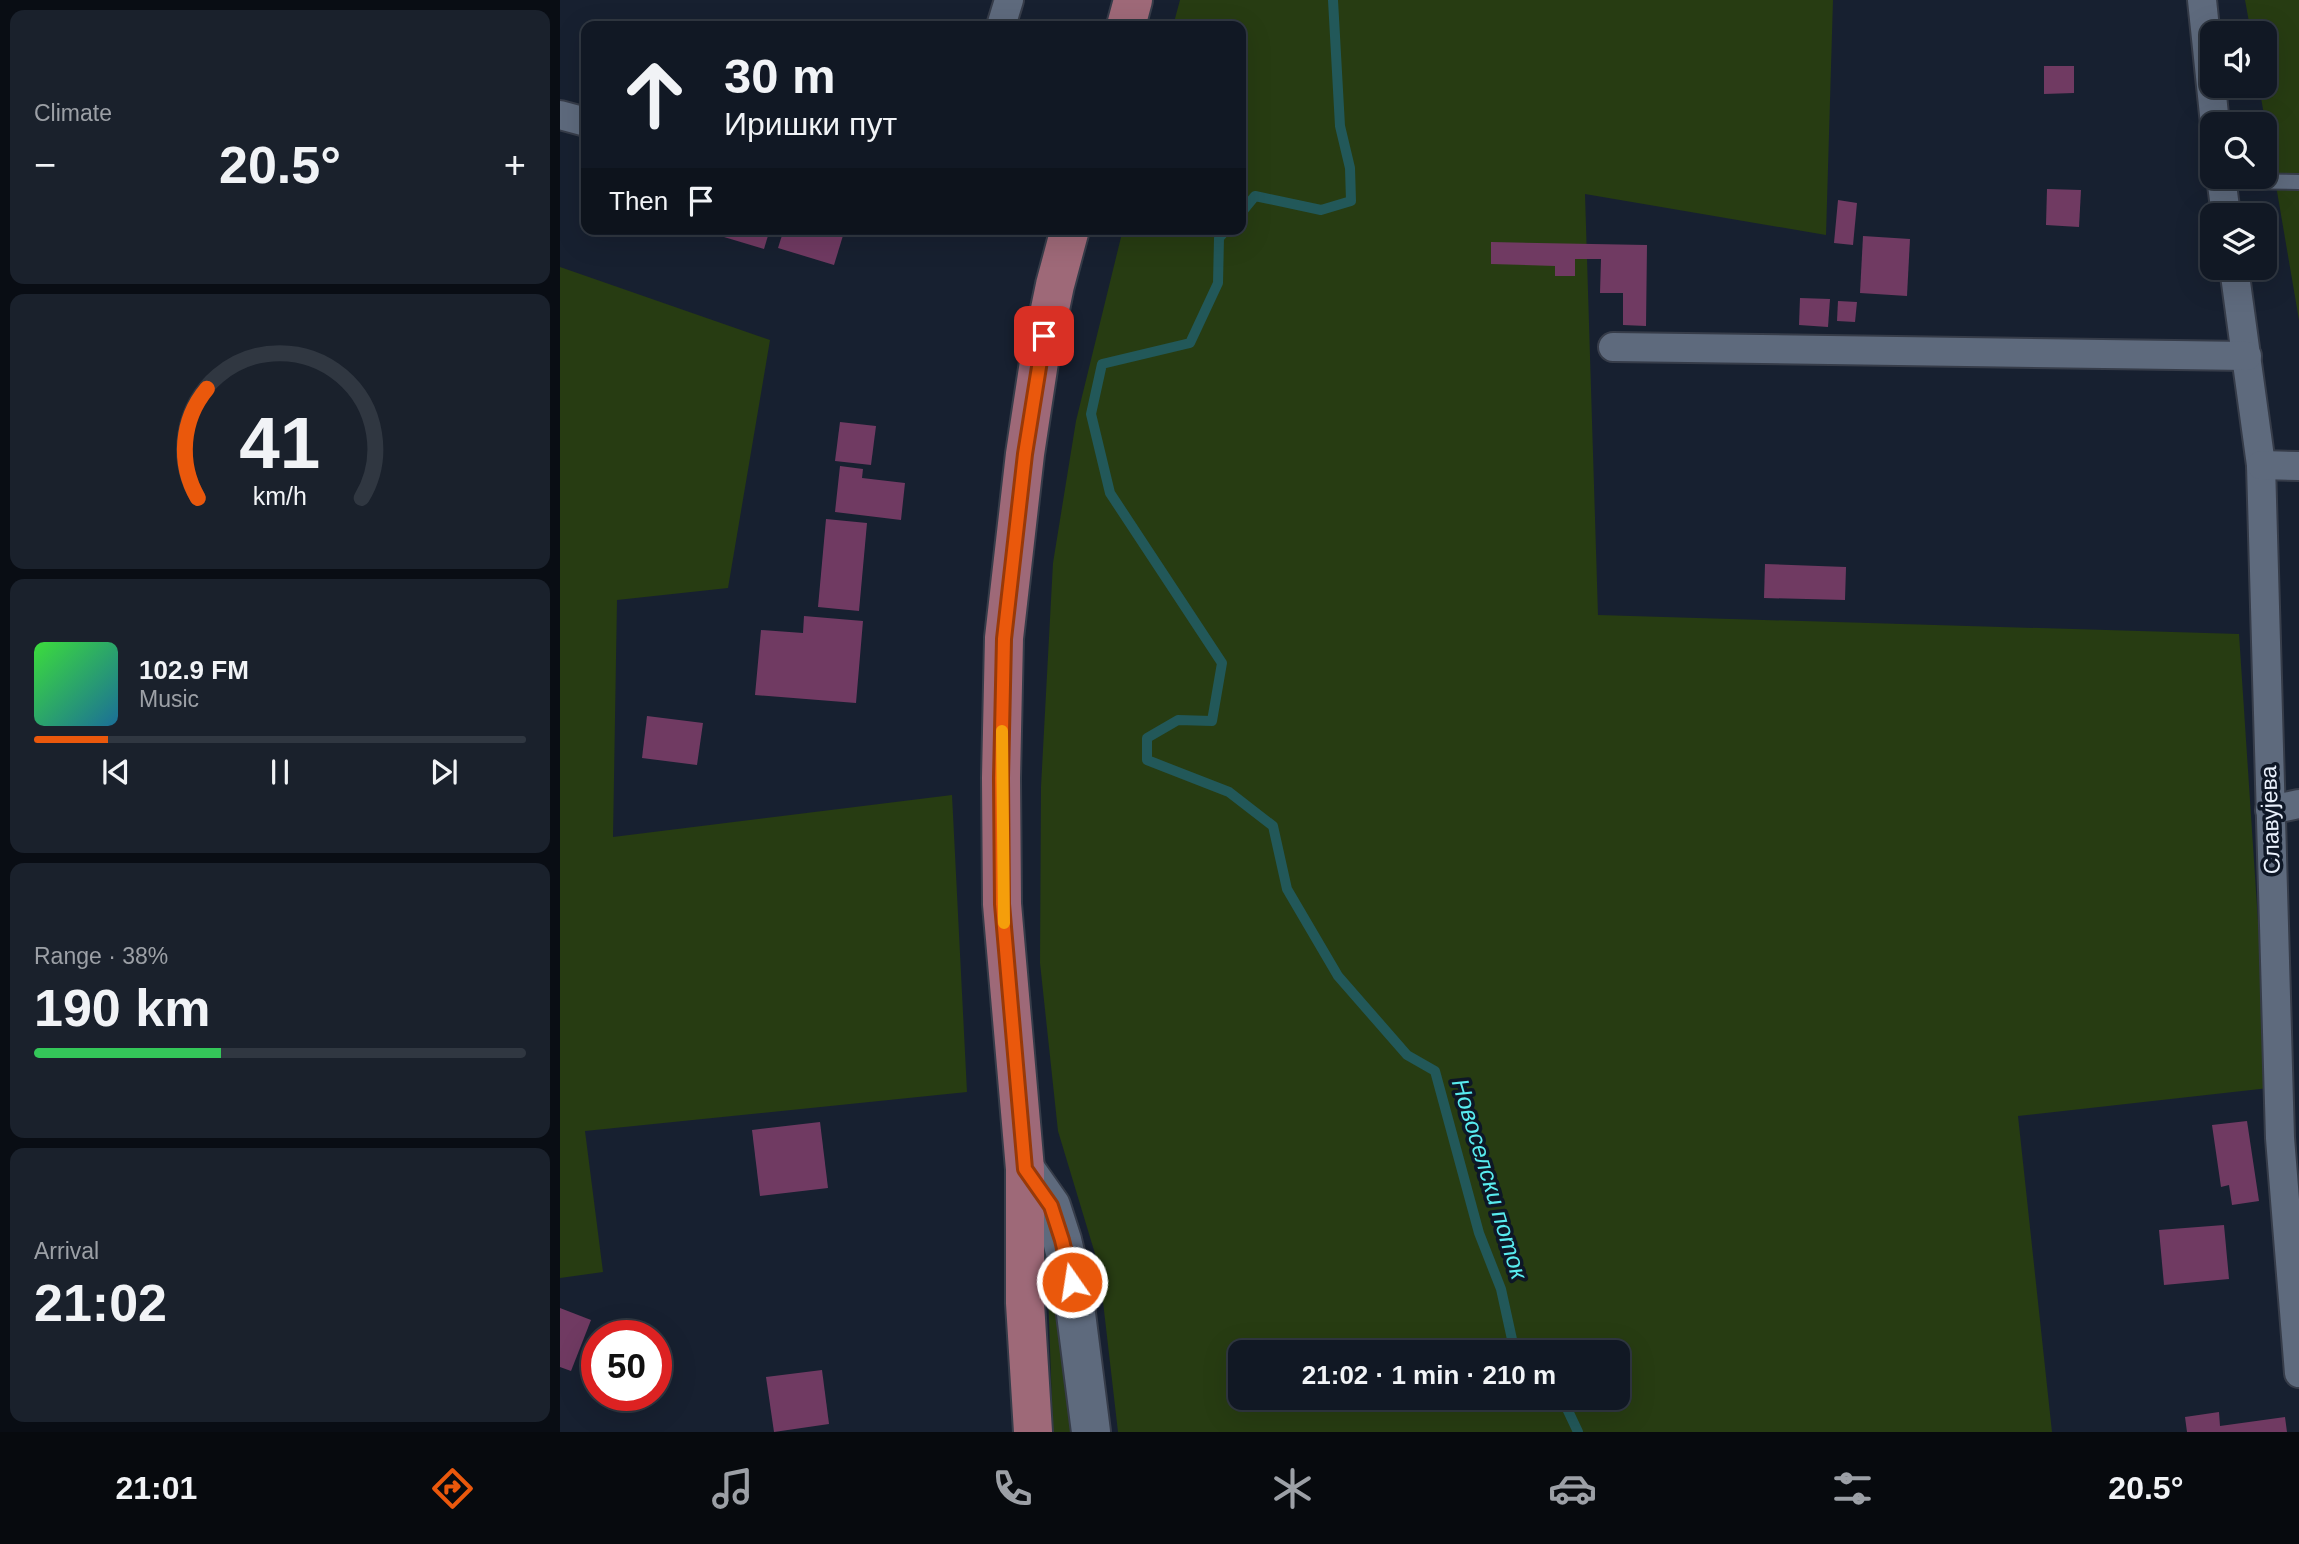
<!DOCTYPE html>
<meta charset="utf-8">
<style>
body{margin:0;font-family:Arial,sans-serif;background:#1a212c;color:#f1f3f6;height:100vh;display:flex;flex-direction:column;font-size:26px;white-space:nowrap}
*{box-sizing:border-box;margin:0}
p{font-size:23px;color:#9ca0a6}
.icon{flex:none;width:38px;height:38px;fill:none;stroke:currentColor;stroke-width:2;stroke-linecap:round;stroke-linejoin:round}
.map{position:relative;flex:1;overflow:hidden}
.details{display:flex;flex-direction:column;gap:10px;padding:10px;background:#090d14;width:560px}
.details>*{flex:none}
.hud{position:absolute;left:21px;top:21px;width:665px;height:214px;border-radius:14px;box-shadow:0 7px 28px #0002,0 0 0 2px #303741;background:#111824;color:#f1f3f6;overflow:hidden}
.controls{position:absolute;left:1640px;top:21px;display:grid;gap:14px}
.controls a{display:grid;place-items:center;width:77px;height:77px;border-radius:14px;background:#111824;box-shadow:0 7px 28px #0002,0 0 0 2px #303741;font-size:35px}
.speed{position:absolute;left:21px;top:1320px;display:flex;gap:14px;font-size:35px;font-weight:700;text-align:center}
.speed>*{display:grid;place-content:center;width:91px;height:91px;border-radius:50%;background:#111824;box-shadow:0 7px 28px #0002,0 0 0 2px #303741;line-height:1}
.speed .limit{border:10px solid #d22;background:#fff;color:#111}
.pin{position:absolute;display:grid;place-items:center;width:60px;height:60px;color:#fff;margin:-30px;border-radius:14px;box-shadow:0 4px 10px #0006}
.me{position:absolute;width:77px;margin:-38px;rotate:347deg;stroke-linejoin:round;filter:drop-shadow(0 0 5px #0008)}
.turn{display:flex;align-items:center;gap:24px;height:147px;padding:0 28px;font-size:32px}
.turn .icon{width:91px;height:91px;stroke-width:2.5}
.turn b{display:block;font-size:49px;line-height:60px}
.then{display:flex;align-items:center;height:66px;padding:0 28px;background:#0003;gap:14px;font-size:26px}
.big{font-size:52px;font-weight:700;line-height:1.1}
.details .widget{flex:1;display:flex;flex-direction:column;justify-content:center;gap:10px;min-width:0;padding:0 24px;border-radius:14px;background:#1a212c}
.details .dial{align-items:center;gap:0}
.dial svg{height:182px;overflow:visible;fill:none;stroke:#303741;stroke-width:7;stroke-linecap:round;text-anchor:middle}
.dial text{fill:#f1f3f6;stroke:none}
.song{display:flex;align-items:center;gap:21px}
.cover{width:84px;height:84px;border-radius:10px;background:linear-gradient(135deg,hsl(120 70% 55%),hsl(200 70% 35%))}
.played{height:7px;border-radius:4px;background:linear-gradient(90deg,#ea580c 15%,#303741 15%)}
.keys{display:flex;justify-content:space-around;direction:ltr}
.heat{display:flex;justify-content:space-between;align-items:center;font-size:38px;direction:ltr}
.charge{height:10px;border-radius:5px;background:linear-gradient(90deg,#34c759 38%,#303741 0)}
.trip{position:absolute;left:668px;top:1340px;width:402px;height:70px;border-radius:14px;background:#111824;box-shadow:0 7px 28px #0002,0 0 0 2px #303741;font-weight:700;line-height:70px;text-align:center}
.tabs{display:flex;height:112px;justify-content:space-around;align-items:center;background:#070a0e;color:#9ca0a6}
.tabs .icon{width:49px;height:49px}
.tabs .current{color:#ea580c}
.tabs b{font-size:32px;color:#f1f3f6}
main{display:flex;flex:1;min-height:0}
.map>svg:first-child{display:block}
</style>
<main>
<section class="details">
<div class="widget"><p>Climate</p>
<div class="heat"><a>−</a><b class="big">20.5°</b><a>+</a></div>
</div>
<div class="widget dial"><svg viewBox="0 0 100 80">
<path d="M14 69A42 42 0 1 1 86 69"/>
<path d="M14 69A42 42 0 0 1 18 21" stroke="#ea580c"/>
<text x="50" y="56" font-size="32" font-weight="700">41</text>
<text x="50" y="72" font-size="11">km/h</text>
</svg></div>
<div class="widget">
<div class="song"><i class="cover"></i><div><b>102.9 FM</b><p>Music</p></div></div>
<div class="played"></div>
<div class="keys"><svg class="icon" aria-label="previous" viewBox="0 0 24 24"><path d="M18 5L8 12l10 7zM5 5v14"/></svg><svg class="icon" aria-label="pause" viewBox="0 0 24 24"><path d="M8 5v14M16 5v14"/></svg><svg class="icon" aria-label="next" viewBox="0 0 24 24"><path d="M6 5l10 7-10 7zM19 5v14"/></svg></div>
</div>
<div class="widget"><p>Range · 38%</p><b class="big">190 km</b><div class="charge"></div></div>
<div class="widget"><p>Arrival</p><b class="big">21:02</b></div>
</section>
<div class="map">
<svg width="1739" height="1432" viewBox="0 0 1739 1432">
<rect width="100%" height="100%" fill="#172030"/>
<g fill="#273c12" fill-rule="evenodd">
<path d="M620 0H1273L1266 235 1025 194 1038 615 1679 634 1709 1088 1458 1116 1492 1432H558L539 1267 498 1131 480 963 481 787 493 563 516 421 563 229H681V26H613ZM681 1353H1059V1398H681Z"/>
<polygon points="1685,0 1739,0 1739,320 1699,86 1704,86 1704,33 1691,33"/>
<polygon points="0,267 210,340 168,588 57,600 53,837 392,795 407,1092 25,1131 43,1272 0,1278"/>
<polygon points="486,1235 517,1432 493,1432"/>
</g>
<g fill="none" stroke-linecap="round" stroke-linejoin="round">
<g stroke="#225859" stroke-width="10">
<polyline points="681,213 695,196 761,210 791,201 790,168 780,126 773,0"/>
<polyline points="667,229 659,238 658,283 630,343 542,364 531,414 550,493 662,663 652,721 618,720 587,738 587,760 669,792 713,826 727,889 778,976 847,1055 875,1071 919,1233 941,1289 955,1353"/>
<polyline points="1002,1398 1018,1432"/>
</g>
</g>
<g fill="#703a62">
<polygon points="1484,66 1514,66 1514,93 1484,94"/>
<polygon points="1487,189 1521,190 1519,227 1486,225"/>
<polygon points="1278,200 1297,203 1293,245 1274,243"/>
<polygon points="166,229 210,229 204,249 164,237"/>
<polygon points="224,229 285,229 274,265 218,248"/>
<polygon points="1303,236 1350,239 1347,296 1300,293"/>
<polygon points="931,242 1087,245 1086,326 1063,325 1063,293 1040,293 1041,259 1015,259 1015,276 995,276 995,266 931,264"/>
<polygon points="1240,298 1270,299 1268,327 1239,325"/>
<polygon points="1278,301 1297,302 1295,322 1277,321"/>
<polygon points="280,422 316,426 311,465 275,461"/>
<polygon points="280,466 303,469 302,478 345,483 341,520 275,512"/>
<polygon points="266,519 307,523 299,611 258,607"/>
<polygon points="1205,564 1286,567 1285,600 1204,598"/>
<polygon points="244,616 303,621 296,703 195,695 201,630 243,633"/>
<polygon points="87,716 143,723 137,765 82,758"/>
<polygon points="1687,1121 1699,1201 1672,1205 1669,1185 1661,1187 1652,1125"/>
<polygon points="260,1122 268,1188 200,1196 192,1130"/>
<polygon points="1664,1225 1669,1279 1604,1285 1599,1230"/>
<polygon points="0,1308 31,1320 11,1371 0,1367"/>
<polygon points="262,1370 269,1424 214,1432 206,1377"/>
<polygon points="1659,1412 1660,1426 1725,1417 1727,1432 1627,1432 1625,1417"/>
</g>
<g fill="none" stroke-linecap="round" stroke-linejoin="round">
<g stroke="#363c49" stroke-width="18">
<polyline id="service" points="1661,181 1739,182"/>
</g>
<g stroke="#363c49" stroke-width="32">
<g id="minor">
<polyline points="1642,0 1655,124"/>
<polyline points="441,26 449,0"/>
<polyline points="0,115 26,122"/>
<polyline points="1661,177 1666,215"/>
<polyline points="1674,268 1701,465 1720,1138 1739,1373"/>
<polyline points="1053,347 1687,356"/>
<polyline points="1701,465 1739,466"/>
<polyline points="1710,810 1739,804"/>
</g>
</g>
<g stroke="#363c49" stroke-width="42">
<polyline id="secondary" points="465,1169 491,1206 502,1240 512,1282 531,1432"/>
</g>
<g stroke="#363c49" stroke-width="42">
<g id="primary">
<polyline points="566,26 573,0"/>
<polyline points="473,1432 465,1303 465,1169 442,904 441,778 444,638 465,454 479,362 495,285 510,229"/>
</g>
</g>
<use href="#service" stroke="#5e6a7d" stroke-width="14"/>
<use href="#minor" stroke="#5e6a7d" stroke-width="28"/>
<use href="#secondary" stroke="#5e6a7d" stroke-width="38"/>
<use href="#primary" stroke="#9e6978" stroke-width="38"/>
</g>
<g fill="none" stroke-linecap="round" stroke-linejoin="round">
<g stroke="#983908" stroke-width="18">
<polyline id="route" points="484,336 465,454 444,639 441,778 442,904 465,1169 491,1206 502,1240 512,1282"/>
</g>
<use href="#route" stroke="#ea580c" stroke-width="12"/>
<polyline stroke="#f59e0b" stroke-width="12" points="442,731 444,923"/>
</g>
<g text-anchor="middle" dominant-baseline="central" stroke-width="7" stroke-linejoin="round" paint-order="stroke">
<g font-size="23" fill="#eaf1fc" stroke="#0e1726">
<text transform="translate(1710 820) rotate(-92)">Славујева</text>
</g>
<g font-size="24" font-style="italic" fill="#58ebef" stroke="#0e1726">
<text transform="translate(930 1179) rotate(73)">Новоселски поток</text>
</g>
</g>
</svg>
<div class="controls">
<a><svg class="icon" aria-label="sound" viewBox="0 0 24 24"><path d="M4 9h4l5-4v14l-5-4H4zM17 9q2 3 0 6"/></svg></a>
<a><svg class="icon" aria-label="search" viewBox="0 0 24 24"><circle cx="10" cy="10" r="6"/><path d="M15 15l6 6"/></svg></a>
<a><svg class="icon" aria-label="layers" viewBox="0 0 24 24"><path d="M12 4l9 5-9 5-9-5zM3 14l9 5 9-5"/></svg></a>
</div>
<div class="speed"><div class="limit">50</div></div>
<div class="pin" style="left:484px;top:336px;background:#d93025"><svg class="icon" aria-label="arrive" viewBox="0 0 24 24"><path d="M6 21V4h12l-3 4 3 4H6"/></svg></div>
<svg class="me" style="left:512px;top:1282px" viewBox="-20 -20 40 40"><circle r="17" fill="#ea580c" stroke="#fff" stroke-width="3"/><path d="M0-11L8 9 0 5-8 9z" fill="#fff"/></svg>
<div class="trip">21:02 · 1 min · 210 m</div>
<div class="hud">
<div class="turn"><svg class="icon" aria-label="ahead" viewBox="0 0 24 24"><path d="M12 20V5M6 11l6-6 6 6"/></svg><div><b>30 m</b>Иришки пут</div></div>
<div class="then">Then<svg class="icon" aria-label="arrive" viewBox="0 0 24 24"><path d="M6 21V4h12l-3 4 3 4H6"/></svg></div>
</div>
</div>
</main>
<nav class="tabs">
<b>21:01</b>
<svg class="icon current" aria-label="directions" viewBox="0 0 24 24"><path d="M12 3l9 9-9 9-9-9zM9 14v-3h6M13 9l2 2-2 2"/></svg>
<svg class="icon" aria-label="music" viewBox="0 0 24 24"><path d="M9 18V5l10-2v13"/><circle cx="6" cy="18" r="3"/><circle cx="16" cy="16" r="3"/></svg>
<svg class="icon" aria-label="phone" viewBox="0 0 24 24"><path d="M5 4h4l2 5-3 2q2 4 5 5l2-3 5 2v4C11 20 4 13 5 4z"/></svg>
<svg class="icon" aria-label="climate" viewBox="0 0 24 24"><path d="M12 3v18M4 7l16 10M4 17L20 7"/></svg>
<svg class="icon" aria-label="car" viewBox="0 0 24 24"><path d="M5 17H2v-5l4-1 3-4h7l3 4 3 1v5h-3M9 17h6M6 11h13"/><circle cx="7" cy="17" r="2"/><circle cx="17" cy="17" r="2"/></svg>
<svg class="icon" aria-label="filters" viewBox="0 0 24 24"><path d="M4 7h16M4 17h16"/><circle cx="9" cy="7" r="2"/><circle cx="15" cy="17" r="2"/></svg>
<b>20.5°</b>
</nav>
